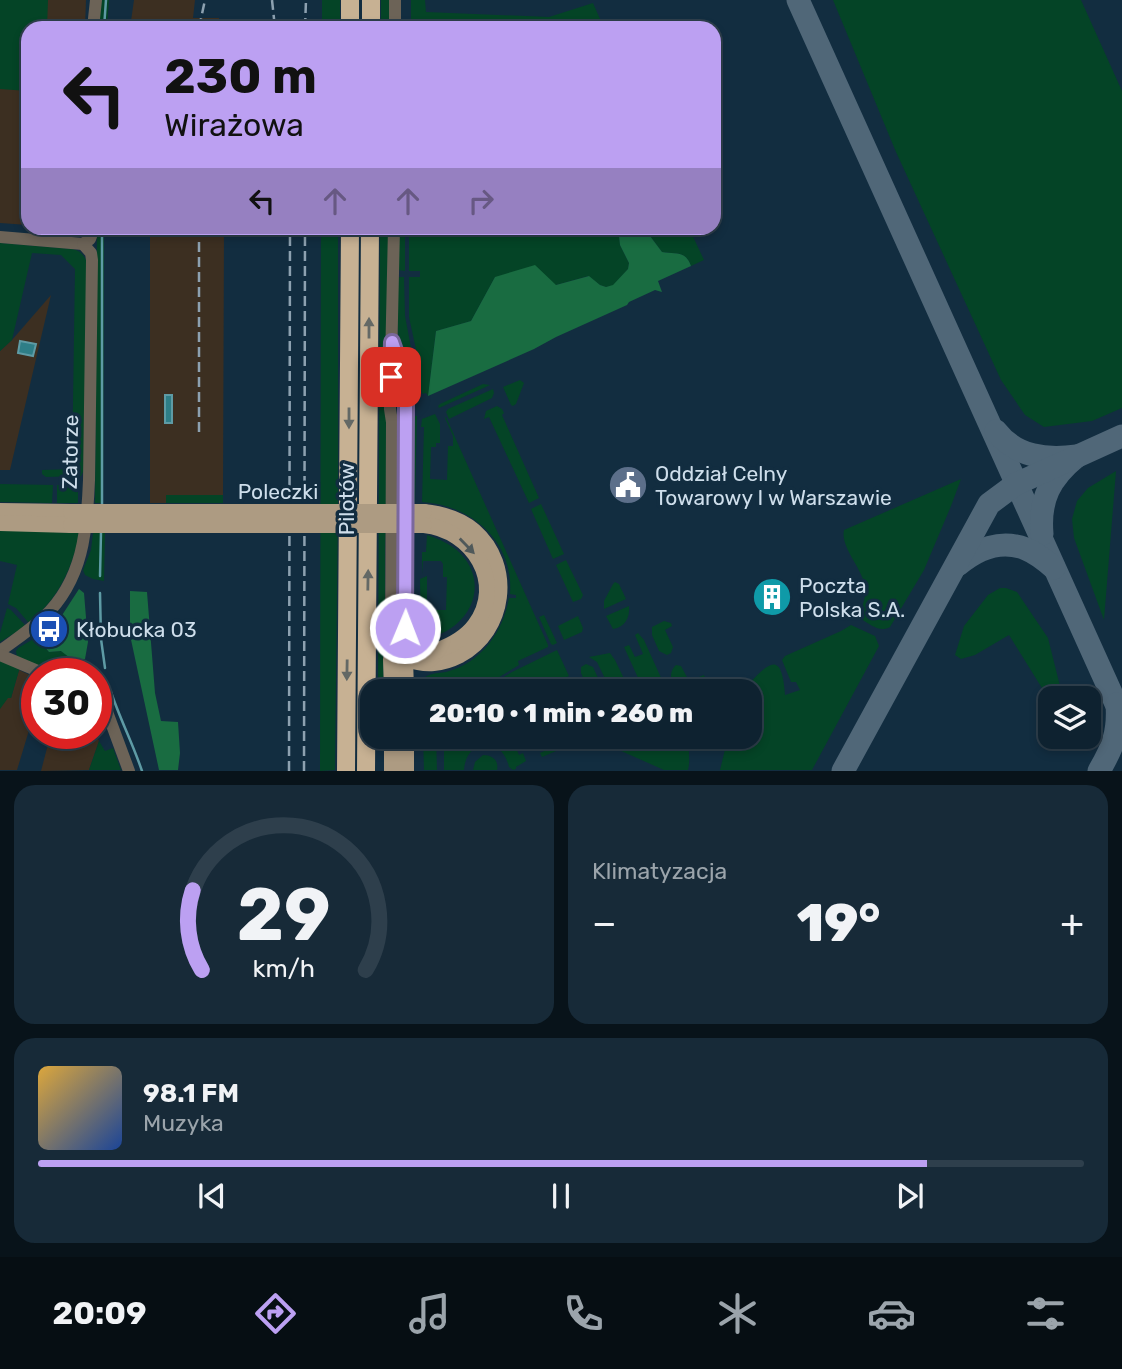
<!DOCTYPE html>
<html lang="pl">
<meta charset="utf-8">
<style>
body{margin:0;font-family:Rubik,sans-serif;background:#172a38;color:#f1f3f6;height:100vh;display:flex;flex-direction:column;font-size:26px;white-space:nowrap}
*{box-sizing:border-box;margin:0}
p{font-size:23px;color:#9ba4ab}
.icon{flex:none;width:38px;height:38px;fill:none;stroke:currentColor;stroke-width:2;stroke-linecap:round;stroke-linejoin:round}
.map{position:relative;height:771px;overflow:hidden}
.drawer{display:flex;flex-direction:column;gap:14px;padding:14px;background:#08131a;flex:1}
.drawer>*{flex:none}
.guide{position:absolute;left:21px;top:21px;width:700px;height:214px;border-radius:21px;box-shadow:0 4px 10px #0003,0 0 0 2px #2e3f4c;background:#bca0f2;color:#111;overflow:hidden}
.controls{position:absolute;left:1038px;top:686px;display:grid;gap:14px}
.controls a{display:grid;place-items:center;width:63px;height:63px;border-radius:14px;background:#0e2230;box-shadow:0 4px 10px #0003,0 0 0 2px #2e3f4c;font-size:35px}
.speed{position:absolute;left:21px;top:658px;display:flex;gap:14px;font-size:35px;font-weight:700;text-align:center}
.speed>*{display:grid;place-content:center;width:91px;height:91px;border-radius:50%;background:#0e2230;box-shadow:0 4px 10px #0003,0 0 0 2px #2e3f4c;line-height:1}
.speed .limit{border:10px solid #d22;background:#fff;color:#111}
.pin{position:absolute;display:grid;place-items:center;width:60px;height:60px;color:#fff;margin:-30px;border-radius:14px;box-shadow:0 4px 10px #0006}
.me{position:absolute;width:77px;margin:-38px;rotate:1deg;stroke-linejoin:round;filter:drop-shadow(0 0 5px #0008)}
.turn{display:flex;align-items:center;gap:24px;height:147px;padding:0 28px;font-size:32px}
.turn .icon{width:91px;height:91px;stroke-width:2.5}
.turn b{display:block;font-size:49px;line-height:60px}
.lanes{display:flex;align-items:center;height:66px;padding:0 28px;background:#0003;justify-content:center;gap:35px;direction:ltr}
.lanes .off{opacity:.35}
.big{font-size:52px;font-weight:800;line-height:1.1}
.drawer .tile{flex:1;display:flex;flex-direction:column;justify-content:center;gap:10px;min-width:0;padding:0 24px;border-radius:21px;background:#172a38}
.drawer .dial{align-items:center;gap:0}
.dial svg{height:182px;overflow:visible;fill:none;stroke:#2e3f4c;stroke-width:7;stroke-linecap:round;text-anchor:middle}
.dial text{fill:#f1f3f6;stroke:none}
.song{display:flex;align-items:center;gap:21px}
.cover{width:84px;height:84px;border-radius:10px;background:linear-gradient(135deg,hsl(40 70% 55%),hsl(220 70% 35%))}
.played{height:7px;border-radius:4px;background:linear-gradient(90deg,#bca0f2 85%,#2e3f4c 85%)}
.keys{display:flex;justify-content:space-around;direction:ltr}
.heat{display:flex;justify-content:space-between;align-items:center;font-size:38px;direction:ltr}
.drawer .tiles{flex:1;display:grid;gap:14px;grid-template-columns:1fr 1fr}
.tile:last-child{grid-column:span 2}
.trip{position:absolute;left:360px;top:679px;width:402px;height:70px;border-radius:21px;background:#0e2230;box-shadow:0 4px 10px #0003,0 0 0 2px #2e3f4c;font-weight:800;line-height:70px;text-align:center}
.menu{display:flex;height:112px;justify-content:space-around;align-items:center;background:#060e13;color:#9ba4ab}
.menu .icon{width:49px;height:49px}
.menu .selected{color:#bca0f2}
.menu b{font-size:32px;color:#f1f3f6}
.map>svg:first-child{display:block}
</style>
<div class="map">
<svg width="1122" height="771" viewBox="0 0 1122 771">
<rect width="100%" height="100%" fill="#122d40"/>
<g fill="#3c2f21">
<polygon points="0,0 86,0 85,28 28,28 28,225 0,223"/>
<polygon points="134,0 195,0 193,18 219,18 220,28 130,28"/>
<polygon points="46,228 83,228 82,232 78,235 47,235"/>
<polygon points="150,228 224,228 223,495 167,495 166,503 150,503"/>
<polygon points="51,295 10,470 0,470 0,351 12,340"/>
<polygon points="19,670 32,676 34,673 37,674 37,704 17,770 0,770 0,692 11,698"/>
<polygon points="51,733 95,733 99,741 89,770 41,771"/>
</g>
<g fill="#044426">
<polygon points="0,0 48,0 47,28 28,28 28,91 0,89"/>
<polygon points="100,0 109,0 107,28 99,28"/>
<rect x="322" y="0" width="18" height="28"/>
<rect x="381" y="0" width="9" height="28"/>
<polygon points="411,0 425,0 426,12 549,17 593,3 604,28 411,28"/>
<polygon points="833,0 1081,0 1122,91 1122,408 1092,421 1044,427 1025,415 1001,380 896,152"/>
<polygon points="97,228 104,228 103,503 95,503"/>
<polygon points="321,228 338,228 338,502 335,770 320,771"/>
<polygon points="380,228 389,228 387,503 385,548 385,625 382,626 384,691 378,691"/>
<polygon points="398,228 405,228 405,271 398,270"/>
<polygon points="409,228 618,228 620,245 629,263 628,269 613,286 606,287 600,285 588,276 556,285 495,277 471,321 436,331 428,396 426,393 422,394 421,390 420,368 409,317 409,277 420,277 420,271 409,271"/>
<path d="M644 228H689L704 260 691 266C686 251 676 254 662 252Z"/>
<path d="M0 243 72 249C81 251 84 255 88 264L84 470 81 476 46 477 42 474V470L72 469 75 269 61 255 32 253 12 340 0 351Z"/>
<polygon points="400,277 404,277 405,316 416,374 416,395 411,387 400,351 397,321 397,278"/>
<polygon points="520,380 524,383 516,404 513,406 511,405 503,387"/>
<polygon points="483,384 490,385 439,408 438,406 440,404"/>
<polygon points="493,389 494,393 492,398 449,419 446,412 448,409"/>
<polygon points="497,406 502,409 504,413 502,415 539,498 529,503 489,417 484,419 486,411"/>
<path d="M435 414 440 424V443H436V447H431L430 479 447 480 448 446H453V436L445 418 446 417 548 645V647L518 661 519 665 491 682 471 691H421V681C429 672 436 674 446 672 481 663 503 632 509 598H516V595L510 594C514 542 472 505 422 502L424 427H421L422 419Z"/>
<polygon points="415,416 417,416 415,502 412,502 412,423"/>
<polygon points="1116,471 1104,620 1074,538 1072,519 1077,501 1088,488"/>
<path d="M961 479 951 506 924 570 890 627C879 633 870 624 861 619 860 608 867 598 865 586 862 568 840 547 844 530Z"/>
<polygon points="0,484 53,485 52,503 0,502"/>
<rect x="57" y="485" width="21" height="18"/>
<rect x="166" y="495" width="57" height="8"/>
<polygon points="541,504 564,554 553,559 531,509"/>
<path d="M0 530 80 533C72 568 58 600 29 622H28L16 608 8 604 17 565 0 561Z"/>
<polygon points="93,533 105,533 104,581 93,579 85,575 83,570 91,550"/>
<path d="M427 535C439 539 451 544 460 553 492 586 468 631 426 638L421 633 420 579 427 576V610H446L447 577H443V564L441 561H423L422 574V552H426Z"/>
<polygon points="566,560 583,595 581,599 573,602 556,565"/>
<polygon points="615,582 619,584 626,599 604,609 604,601 613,584"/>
<polygon points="1000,588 1006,588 1017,592 1048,638 1063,698 1050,698 1050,701 1009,635 975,655 961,659 955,655 964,626 988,595"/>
<path d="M629 606C630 618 625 627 613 629L606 616Z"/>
<polygon points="7,608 11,610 25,625 23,628 0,642 0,633"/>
<polygon points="544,615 557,643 553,645 551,644 539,617"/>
<polygon points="578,616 583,628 582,632 564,640 558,626"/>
<polygon points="664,621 671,623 672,626 665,630 673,647 671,653 667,655 659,651 652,635 652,627"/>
<path d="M851 625 875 636 879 646 812 770H720L728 737H751V691H744L745 688C768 663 782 648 785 695L800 690 796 682H791L782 660 785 656 841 631Z"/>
<path d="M53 631 45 648 49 652 61 651 76 661C70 666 64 674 56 674L17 657 16 651 18 648 42 634Z"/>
<polygon points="638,633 644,640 667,691 644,691 624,647 629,645 635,657 643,654 635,635"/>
<polygon points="557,650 569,676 534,691 477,691 492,684 512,672"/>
<polygon points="610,653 615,660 630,691 611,691 597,662 589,657"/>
<polygon points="0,660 20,667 11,698 8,698 0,709"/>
<polygon points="586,664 593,667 604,691 589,691 581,673 581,667"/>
<path d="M676 665 681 666 689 681 704 675 706 681 705 683C698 684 694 687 687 689 674 692 665 675 676 665Z"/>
<polygon points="423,737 436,737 437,770 424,770"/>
<path d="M444 737H511L519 755 523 753 526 761 516 767V769L513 770 509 767C502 735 466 738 464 770H444Z"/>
<polygon points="576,737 589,737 542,757 540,753"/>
<path d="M613 737H690C687 749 691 759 688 770H664L601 742Z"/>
<polygon points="99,741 105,751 113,748 121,770 89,770"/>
<path d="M483 755C493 755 499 761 497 770H473L475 762Z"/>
</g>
<g fill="#196c41">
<path d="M618 228H644L662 252C676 254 686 251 691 266L658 281 662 292 655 290 629 302 627 305 556 337 534 349 428 396 436 331 471 321 495 277 535 265 556 285 589 276 600 285 606 287 613 285 628 269 629 263 620 245Z"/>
<polygon points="79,589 84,593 88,642 85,659 74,661 61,651 49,652 45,647 57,623"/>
<polygon points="130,591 147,592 155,693 161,721 178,722 180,753 178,770 159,770 130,635"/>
</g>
<g fill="#2e7e87" stroke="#5e9ba5" stroke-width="2">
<polygon points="20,341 36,344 33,356 18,353"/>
<rect x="165" y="395" width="7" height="28"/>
</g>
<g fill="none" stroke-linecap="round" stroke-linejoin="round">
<g stroke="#5e9ba5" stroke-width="2.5">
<polyline points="104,28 106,0"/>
<polyline points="102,508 102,228"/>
<polyline points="100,576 101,532"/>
<polyline points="100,593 101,639 105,668"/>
<path d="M111 692C120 719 133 744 142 771"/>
</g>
<g stroke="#506778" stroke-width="23">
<polyline points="798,0 1122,717"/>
<path d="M996 431C1016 457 1046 460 1077 456 1050 478 1039 499 1042 534"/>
<path d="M958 565C977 549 1001 539 1026 549 1036 553 1046 561 1054 568"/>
<polyline points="843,771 989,504 1016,484 1122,436"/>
<path d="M1099 771C1113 747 1119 732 1117 704"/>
</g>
<g stroke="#6c6357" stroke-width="12">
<polyline points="93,28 96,0"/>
<polyline points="395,28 395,0"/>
<polyline points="0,237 83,244"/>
<polyline points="83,244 90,239 94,228"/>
<polyline points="395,349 404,378 406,403 405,659"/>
<path d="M0 651C15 640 30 630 44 617 83 580 87 531 89 480L92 260 91 253 83 244"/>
<polyline points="0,655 45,674"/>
<polyline points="391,659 392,422 390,409 394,228"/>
<polyline points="96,696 106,709 129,771"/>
</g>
<g stroke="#ad9b82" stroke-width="16">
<polyline points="0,511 71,512"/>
<polyline points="0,523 71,525"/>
<polyline points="405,659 406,691"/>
<path d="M407 659C426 666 442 664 460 655 505 631 514 566 474 531 460 519 443 514 424 512"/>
<path d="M392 691 391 659C418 659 458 648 475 625 506 583 473 530 424 525"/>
<polyline points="406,737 406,771"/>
<polyline points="392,771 392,737"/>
</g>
<g stroke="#c7b193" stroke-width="18">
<polyline points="371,0 371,28"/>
<polyline points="350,28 350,0"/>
<polyline points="346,771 350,228"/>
<polyline points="366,771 370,228"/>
</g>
<g stroke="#8da1b0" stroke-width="2.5" stroke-dasharray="10 5" stroke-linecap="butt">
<polyline points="272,0 275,28"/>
<polyline points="199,28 205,0"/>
<polyline points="305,28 306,0"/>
<polyline points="199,432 199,228"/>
<polyline points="289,771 290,228"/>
<polyline points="304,771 305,228"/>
</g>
<g stroke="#ad9b82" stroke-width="16">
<polyline points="71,512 424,512"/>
<polyline points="71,525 424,525"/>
</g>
</g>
<defs><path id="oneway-solid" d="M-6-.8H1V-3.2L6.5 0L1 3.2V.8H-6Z" transform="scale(1.75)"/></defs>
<g fill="#636865">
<use href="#oneway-solid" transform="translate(369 328) rotate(-90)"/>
<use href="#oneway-solid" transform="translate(349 418) rotate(90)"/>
<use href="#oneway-solid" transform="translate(368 580) rotate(-89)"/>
<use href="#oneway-solid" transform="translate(347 670) rotate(91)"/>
</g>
<use fill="#50595a" href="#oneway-solid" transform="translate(467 546) rotate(46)"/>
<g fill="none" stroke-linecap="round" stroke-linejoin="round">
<g stroke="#7a689d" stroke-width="18">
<polyline id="route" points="391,377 392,342 404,377 406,403 405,628"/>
</g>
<use href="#route" stroke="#bca0f2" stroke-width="12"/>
</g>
<defs>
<g id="civic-disc" transform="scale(2.0125)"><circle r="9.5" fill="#5c6f8a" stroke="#122d40"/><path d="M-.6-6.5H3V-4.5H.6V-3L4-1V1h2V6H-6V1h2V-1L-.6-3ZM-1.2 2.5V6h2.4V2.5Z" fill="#fff"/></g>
<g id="building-disc" transform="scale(2.0125)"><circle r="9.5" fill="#0f9aa8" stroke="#122d40"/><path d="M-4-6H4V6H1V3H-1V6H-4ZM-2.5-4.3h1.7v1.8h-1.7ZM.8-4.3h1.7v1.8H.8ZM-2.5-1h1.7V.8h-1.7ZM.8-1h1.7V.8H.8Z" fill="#fff"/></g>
<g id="bus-disc" transform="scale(2.0125)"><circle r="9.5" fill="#1a4fb4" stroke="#122d40"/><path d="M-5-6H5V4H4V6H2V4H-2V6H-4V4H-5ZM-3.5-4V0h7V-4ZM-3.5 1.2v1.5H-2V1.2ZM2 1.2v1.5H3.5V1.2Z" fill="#fff"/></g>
</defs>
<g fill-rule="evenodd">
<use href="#civic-disc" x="628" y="485"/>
<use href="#building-disc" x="772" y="597"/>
<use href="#bus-disc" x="49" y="629"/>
</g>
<g text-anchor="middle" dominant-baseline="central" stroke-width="7" stroke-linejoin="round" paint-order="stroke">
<g font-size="21" fill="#cedeeb" stroke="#122d40">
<text transform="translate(70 452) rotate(-89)">Zatorze</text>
<text x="278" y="491">Poleczki</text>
<text transform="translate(346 499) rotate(-90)">Pilotów</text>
</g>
<g font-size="21" fill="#cedeeb" stroke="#122d40" text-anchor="start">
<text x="655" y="473">Oddział Celny<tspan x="655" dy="24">Towarowy I w Warszawie</tspan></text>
<text x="799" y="585">Poczta<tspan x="799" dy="24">Polska S.A.</tspan></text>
<text x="76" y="629">Kłobucka 03</text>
</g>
</g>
</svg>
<div class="controls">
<a><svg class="icon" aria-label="layers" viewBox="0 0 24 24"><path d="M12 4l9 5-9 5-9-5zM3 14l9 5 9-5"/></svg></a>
</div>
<div class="speed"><div class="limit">30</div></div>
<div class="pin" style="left:391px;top:377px;background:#d93025"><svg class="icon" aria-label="arrive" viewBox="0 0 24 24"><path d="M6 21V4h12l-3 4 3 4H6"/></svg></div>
<svg class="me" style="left:405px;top:628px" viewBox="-20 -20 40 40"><circle r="17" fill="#bca0f2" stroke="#fff" stroke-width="3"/><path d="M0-11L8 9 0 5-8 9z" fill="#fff"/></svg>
<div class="trip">20:10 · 1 min · 260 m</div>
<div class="guide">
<div class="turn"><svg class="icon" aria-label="left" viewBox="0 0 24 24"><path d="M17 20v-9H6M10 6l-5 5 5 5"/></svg><div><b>230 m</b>Wirażowa</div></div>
<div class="lanes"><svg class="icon" aria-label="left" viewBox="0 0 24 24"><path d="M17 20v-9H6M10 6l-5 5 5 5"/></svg><svg class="icon off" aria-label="ahead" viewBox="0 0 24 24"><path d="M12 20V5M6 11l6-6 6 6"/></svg><svg class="icon off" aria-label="ahead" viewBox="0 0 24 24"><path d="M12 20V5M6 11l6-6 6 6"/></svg><svg class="icon off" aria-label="right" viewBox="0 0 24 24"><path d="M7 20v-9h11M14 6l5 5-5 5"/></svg></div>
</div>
</div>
<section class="drawer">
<div class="tiles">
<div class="tile dial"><svg viewBox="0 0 100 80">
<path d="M14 69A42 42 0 1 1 86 69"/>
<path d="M14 69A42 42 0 0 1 10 34" stroke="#bca0f2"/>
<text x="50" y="56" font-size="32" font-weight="700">29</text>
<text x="50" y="72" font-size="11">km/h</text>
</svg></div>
<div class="tile"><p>Klimatyzacja</p>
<div class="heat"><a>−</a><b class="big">19°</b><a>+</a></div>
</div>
<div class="tile">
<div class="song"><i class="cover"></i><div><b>98.1 FM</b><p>Muzyka</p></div></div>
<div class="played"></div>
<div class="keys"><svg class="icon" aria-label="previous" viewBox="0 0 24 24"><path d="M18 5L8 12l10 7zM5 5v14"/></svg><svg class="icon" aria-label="pause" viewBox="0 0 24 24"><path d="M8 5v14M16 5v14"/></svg><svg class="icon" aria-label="next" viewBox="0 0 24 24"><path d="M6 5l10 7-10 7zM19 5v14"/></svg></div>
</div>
</div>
</section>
<nav class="menu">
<b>20:09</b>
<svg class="icon selected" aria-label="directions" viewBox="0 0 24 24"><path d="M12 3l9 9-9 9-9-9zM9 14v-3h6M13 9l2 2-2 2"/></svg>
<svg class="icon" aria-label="music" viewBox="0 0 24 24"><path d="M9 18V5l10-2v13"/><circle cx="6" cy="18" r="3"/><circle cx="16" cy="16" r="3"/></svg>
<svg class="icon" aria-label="phone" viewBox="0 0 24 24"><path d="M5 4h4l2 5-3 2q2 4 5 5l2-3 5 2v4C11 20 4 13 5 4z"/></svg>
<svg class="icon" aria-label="climate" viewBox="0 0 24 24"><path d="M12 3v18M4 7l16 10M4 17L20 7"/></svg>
<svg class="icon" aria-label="car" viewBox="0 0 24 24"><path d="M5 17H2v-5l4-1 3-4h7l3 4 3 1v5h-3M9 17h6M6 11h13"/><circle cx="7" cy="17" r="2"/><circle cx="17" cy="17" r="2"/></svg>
<svg class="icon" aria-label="filters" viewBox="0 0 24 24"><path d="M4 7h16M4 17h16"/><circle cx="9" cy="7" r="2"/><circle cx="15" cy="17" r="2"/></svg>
</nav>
